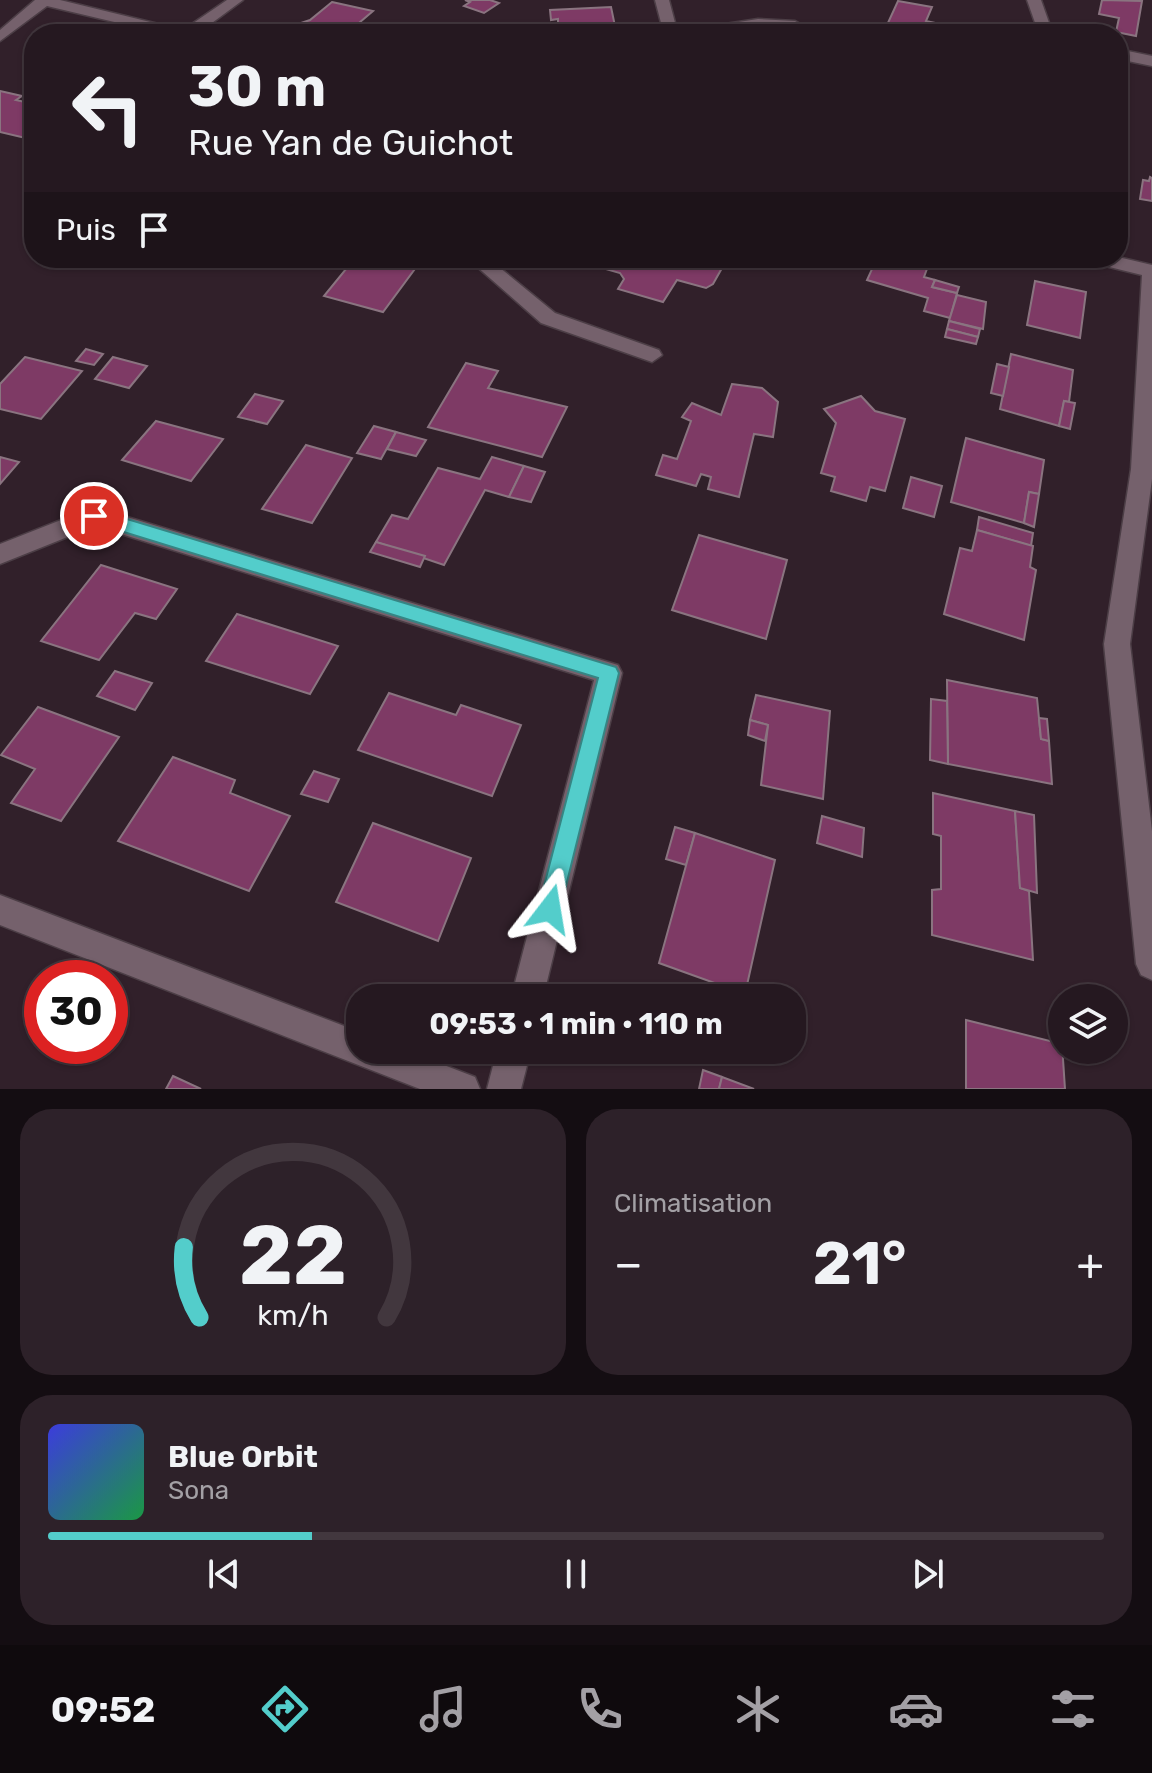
<!DOCTYPE html>
<html lang="fr">
<meta charset="utf-8">
<style>
body{margin:0;font-family:Rubik,sans-serif;background:#2d2129;color:#f1f3f6;height:100vh;display:flex;flex-direction:column;font-size:30px;white-space:nowrap}
*{box-sizing:border-box;margin:0}
p{font-size:26px;color:#a3a0a5}
.icon{flex:none;width:44px;height:44px;fill:none;stroke:currentColor;stroke-width:2;stroke-linecap:round;stroke-linejoin:round}
.map{position:relative;height:1089px;overflow:hidden}
.side{display:flex;flex-direction:column;gap:20px;padding:20px;background:#140d12;flex:1}
.side>*{flex:none}
.top-card{position:absolute;left:24px;top:24px;width:1104px;height:244px;border-radius:32px;box-shadow:0 2px 6px #0004,0 0 0 2px #42373e;background:#251820;color:#f1f3f6;overflow:hidden}
.buttons{position:absolute;left:1048px;top:984px;display:grid;gap:16px}
.buttons a{display:grid;place-items:center;width:80px;height:80px;border-radius:50%;background:#251820;box-shadow:0 2px 6px #0004,0 0 0 2px #42373e;font-size:40px}
.speed{position:absolute;left:24px;top:960px;display:flex;gap:16px;font-size:40px;font-weight:700;text-align:center}
.speed>*{display:grid;place-content:center;width:104px;height:104px;border-radius:50%;background:#251820;box-shadow:0 2px 6px #0004,0 0 0 2px #42373e;line-height:1}
.speed .limit{border:12px solid #d22;background:#fff;color:#111}
.pin{position:absolute;display:grid;place-items:center;width:68px;height:68px;color:#fff;margin:-34px;border:4px solid #fff;border-radius:50%;box-shadow:0 2px 8px #0007}
.me{position:absolute;width:88px;margin:-44px;rotate:14deg;stroke-linejoin:round;filter:drop-shadow(0 0 6px #0008)}
.turn{display:flex;align-items:center;gap:28px;height:168px;padding:0 32px;font-size:36px}
.turn .icon{width:104px;height:104px;stroke-width:2.5}
.turn b{display:block;font-size:56px;line-height:68px}
.then{display:flex;align-items:center;height:76px;padding:0 32px;background:#0003;gap:16px;font-size:30px}
.big{font-size:60px;font-weight:700;line-height:1.1}
.side .card{flex:1;display:flex;flex-direction:column;justify-content:center;gap:12px;min-width:0;padding:0 28px;border-radius:32px;background:#2d2129}
.side .dial{align-items:center;gap:0}
.dial svg{height:208px;overflow:visible;fill:none;stroke:#42373e;stroke-width:7;stroke-linecap:round;text-anchor:middle}
.dial text{fill:#f1f3f6;stroke:none}
.song{display:flex;align-items:center;gap:24px}
.cover{width:96px;height:96px;border-radius:12px;background:linear-gradient(135deg,hsl(240 70% 55%),hsl(140 70% 35%))}
.played{height:8px;border-radius:4px;background:linear-gradient(90deg,#53cdcb 25%,#42373e 25%)}
.keys{display:flex;justify-content:space-around;direction:ltr}
.heat{display:flex;justify-content:space-between;align-items:center;font-size:44px;direction:ltr}
.side .tiles{flex:1;display:grid;gap:20px;grid-template-columns:1fr 1fr}
.card:last-child{grid-column:span 2}
.trip{position:absolute;left:346px;top:984px;width:460px;height:80px;border-radius:32px;background:#251820;box-shadow:0 2px 6px #0004,0 0 0 2px #42373e;font-weight:700;line-height:80px;text-align:center}
.dock{display:flex;height:128px;justify-content:space-around;align-items:center;background:#0f0a0d;color:#a3a0a5}
.dock .icon{width:56px;height:56px}
.dock .selected{color:#53cdcb}
.dock b{font-size:36px;color:#f1f3f6}
.map>svg:first-child{display:block}
</style>
<div class="map">
<svg width="1152" height="1089" viewBox="0 0 1152 1089">
<rect width="100%" height="100%" fill="#31202a"/>
<g fill="#7e3a65" stroke="#8a7480" stroke-width="2">
<polygon points="465,0 490,0 499,3 484,13 464,6 470,2"/>
<polygon points="1102,0 1142,1 1136,36 1116,32 1119,18 1099,14"/>
<polygon points="898,1 932,7 926,21 940,24 936,34 887,25"/>
<polygon points="332,2 373,11 346,34 319,34 298,28 298,24 310,20"/>
<polygon points="611,7 616,31 583,32 582,25 558,26 558,19 551,20 550,10"/>
<polygon points="431,24 463,31 420,34"/>
<polygon points="0,91 22,96 16,100 34,104 34,140 0,132"/>
<polygon points="1150,177 1152,178 1152,201 1140,199 1143,180 1149,181"/>
<polygon points="355,258 423,258 383,312 324,296"/>
<polygon points="609,258 687,258 722,268 713,284 706,288 677,280 663,302 618,289 624,279 620,273 602,268"/>
<polygon points="858,258 931,258 924,277 935,280 932,287 957,293 950,318 924,311 928,298 867,280 873,267 856,262"/>
<polygon points="935,280 959,287 957,293 932,287"/>
<polygon points="1035,281 1086,292 1080,338 1027,325"/>
<polygon points="957,295 986,302 983,329 949,321"/>
<polygon points="949,321 980,329 978,337 947,329"/>
<polygon points="947,329 978,337 976,344 945,337"/>
<polygon points="86,349 103,354 94,365 76,361"/>
<polygon points="1011,354 1073,370 1069,402 1064,401 1059,426 1000,409"/>
<polygon points="25,357 82,371 41,419 0,409 0,384"/>
<polygon points="113,357 147,366 129,388 95,379"/>
<polygon points="466,363 498,371 488,388 567,407 542,457 428,427"/>
<polygon points="997,364 1009,367 1003,396 991,393"/>
<polygon points="732,384 762,388 778,402 773,437 754,434 739,497 708,489 711,477 701,474 696,486 656,475 663,455 677,459 691,421 682,417 692,403 721,415"/>
<polygon points="255,394 283,401 267,424 238,417"/>
<polygon points="861,396 875,411 905,419 885,491 870,487 866,501 831,491 835,477 821,473 836,423 824,409"/>
<polygon points="1064,401 1075,403 1070,429 1059,426"/>
<polygon points="156,421 223,439 191,481 122,460"/>
<polygon points="374,426 396,432 381,459 357,453"/>
<polygon points="396,432 426,440 416,456 387,449"/>
<polygon points="966,438 1044,460 1039,494 1029,492 1024,523 951,502"/>
<polygon points="306,445 352,458 312,523 262,509"/>
<polygon points="0,457 19,462 0,484"/>
<polygon points="492,457 524,466 509,497 485,490 444,565 376,542 392,515 408,519 438,468 480,479"/>
<polygon points="524,466 545,472 531,502 509,497"/>
<polygon points="911,477 942,486 934,517 903,508"/>
<polygon points="1029,492 1039,494 1034,527 1024,523"/>
<polygon points="979,517 1033,533 1031,546 977,530"/>
<polygon points="977,530 1033,546 1030,567 1036,570 1024,640 944,614 960,548 972,551"/>
<polygon points="699,535 787,560 766,639 672,610"/>
<polygon points="376,542 425,556 420,567 370,552"/>
<polygon points="101,565 177,589 156,619 135,613 99,660 41,641"/>
<polygon points="237,614 338,646 310,694 206,661"/>
<polygon points="115,671 152,683 135,710 97,696"/>
<polygon points="947,680 1037,698 1041,739 1049,741 1052,784 948,764"/>
<polygon points="389,693 456,715 461,705 521,725 492,796 358,750"/>
<polygon points="756,695 830,711 823,799 761,785 768,725 750,720"/>
<polygon points="931,699 947,701 948,764 930,760"/>
<polygon points="38,707 119,737 61,821 11,803 35,769 1,755"/>
<polygon points="1039,718 1047,719 1049,741 1041,739"/>
<polygon points="750,720 768,725 765,741 748,735"/>
<polygon points="173,757 235,780 230,793 290,816 249,891 118,841"/>
<polygon points="314,771 339,779 328,802 301,794"/>
<polygon points="933,793 1015,811 1020,888 1029,891 1033,960 932,935 932,890 941,889 941,836 933,834"/>
<polygon points="1015,811 1034,815 1037,893 1020,888"/>
<polygon points="822,816 864,828 862,857 817,843"/>
<polygon points="373,823 471,858 438,941 336,902"/>
<polygon points="675,827 695,833 686,865 666,859"/>
<polygon points="695,833 775,860 745,994 659,963"/>
<polygon points="966,1020 1062,1044 1065,1089 966,1089"/>
<polygon points="703,1070 722,1077 719,1089 699,1089"/>
<polygon points="173,1076 201,1089 166,1089"/>
<polygon points="722,1077 754,1089 719,1089"/>
</g>
<g fill="none" stroke-linecap="round" stroke-linejoin="round">
<g stroke="#4c3e46" stroke-width="3">
<g id="street">
<polygon points="35,0 60,0 183,30 227,0 243,0 197,34 165,34 47,6 0,41 0,30"/>
<polygon points="655,0 669,0 678,34 664,34"/>
<polygon points="1027,0 1041,0 1053,34 1039,34"/>
<path d="M758 19 795 21 802 25C792 33 773 27 760 27 733 28 706 34 679 34L686 30Z"/>
<polygon points="1118,49 1152,56 1152,66 1118,59"/>
<polygon points="1118,257 1152,265 1152,479 1130,644 1152,831 1152,980 1141,975 1136,964 1104,644 1131,469 1142,275 1089,262 1087,258"/>
<polygon points="467,258 488,258 555,313 659,350 662,355 652,362 541,323"/>
<polygon points="94,507 618,665 622,673 543,998 511,998 594,680 95,526 0,564 0,544"/>
<polygon points="0,895 360,1032 360,1050 405,1050 475,1077 480,1089 420,1089 0,925"/>
<polygon points="497,1050 531,1050 521,1089 487,1089"/>
</g>
</g>
<polyline stroke="#6f5f68" stroke-width="3" stroke-dasharray="3 4" stroke-linecap="butt" points="824,27 879,34"/>
<use href="#street" fill="#75616c" fill-rule="evenodd"/>
</g>
<polygon fill="#53cdcb" stroke="#368584" stroke-width="2" points="94,509 616,667 619,673 558,918 550,921 541,918 538,909 598,678 88,521 88,511"/>
</svg>
<div class="buttons">
<a><svg class="icon" aria-label="layers" viewBox="0 0 24 24"><path d="M12 4l9 5-9 5-9-5zM3 14l9 5 9-5"/></svg></a>
</div>
<div class="speed"><div class="limit">30</div></div>
<div class="pin" style="left:94px;top:516px;background:#d93025"><svg class="icon" aria-label="arrive" viewBox="0 0 24 24"><path d="M6 21V4h12l-3 4 3 4H6"/></svg></div>
<svg class="me" style="left:550px;top:909px" viewBox="-20 -20 40 40"><path d="M0-17L14 15 0 8-14 15z" fill="#53cdcb" stroke="#fff" stroke-width="4"/></svg>
<div class="trip">09:53 · 1 min · 110 m</div>
<div class="top-card">
<div class="turn"><svg class="icon" aria-label="left" viewBox="0 0 24 24"><path d="M17 20v-9H6M10 6l-5 5 5 5"/></svg><div><b>30 m</b>Rue Yan de Guichot</div></div>
<div class="then">Puis<svg class="icon" aria-label="arrive" viewBox="0 0 24 24"><path d="M6 21V4h12l-3 4 3 4H6"/></svg></div>
</div>
</div>
<section class="side">
<div class="tiles">
<div class="card dial"><svg viewBox="0 0 100 80">
<path d="M14 69A42 42 0 1 1 86 69"/>
<path d="M14 69A42 42 0 0 1 8 42" stroke="#53cdcb"/>
<text x="50" y="56" font-size="32" font-weight="700">22</text>
<text x="50" y="72" font-size="11">km/h</text>
</svg></div>
<div class="card"><p>Climatisation</p>
<div class="heat"><a>−</a><b class="big">21°</b><a>+</a></div>
</div>
<div class="card">
<div class="song"><i class="cover"></i><div><b>Blue Orbit</b><p>Sona</p></div></div>
<div class="played"></div>
<div class="keys"><svg class="icon" aria-label="previous" viewBox="0 0 24 24"><path d="M18 5L8 12l10 7zM5 5v14"/></svg><svg class="icon" aria-label="pause" viewBox="0 0 24 24"><path d="M8 5v14M16 5v14"/></svg><svg class="icon" aria-label="next" viewBox="0 0 24 24"><path d="M6 5l10 7-10 7zM19 5v14"/></svg></div>
</div>
</div>
</section>
<nav class="dock">
<b>09:52</b>
<svg class="icon selected" aria-label="directions" viewBox="0 0 24 24"><path d="M12 3l9 9-9 9-9-9zM9 14v-3h6M13 9l2 2-2 2"/></svg>
<svg class="icon" aria-label="music" viewBox="0 0 24 24"><path d="M9 18V5l10-2v13"/><circle cx="6" cy="18" r="3"/><circle cx="16" cy="16" r="3"/></svg>
<svg class="icon" aria-label="phone" viewBox="0 0 24 24"><path d="M5 4h4l2 5-3 2q2 4 5 5l2-3 5 2v4C11 20 4 13 5 4z"/></svg>
<svg class="icon" aria-label="climate" viewBox="0 0 24 24"><path d="M12 3v18M4 7l16 10M4 17L20 7"/></svg>
<svg class="icon" aria-label="car" viewBox="0 0 24 24"><path d="M5 17H2v-5l4-1 3-4h7l3 4 3 1v5h-3M9 17h6M6 11h13"/><circle cx="7" cy="17" r="2"/><circle cx="17" cy="17" r="2"/></svg>
<svg class="icon" aria-label="filters" viewBox="0 0 24 24"><path d="M4 7h16M4 17h16"/><circle cx="9" cy="7" r="2"/><circle cx="15" cy="17" r="2"/></svg>
</nav>
